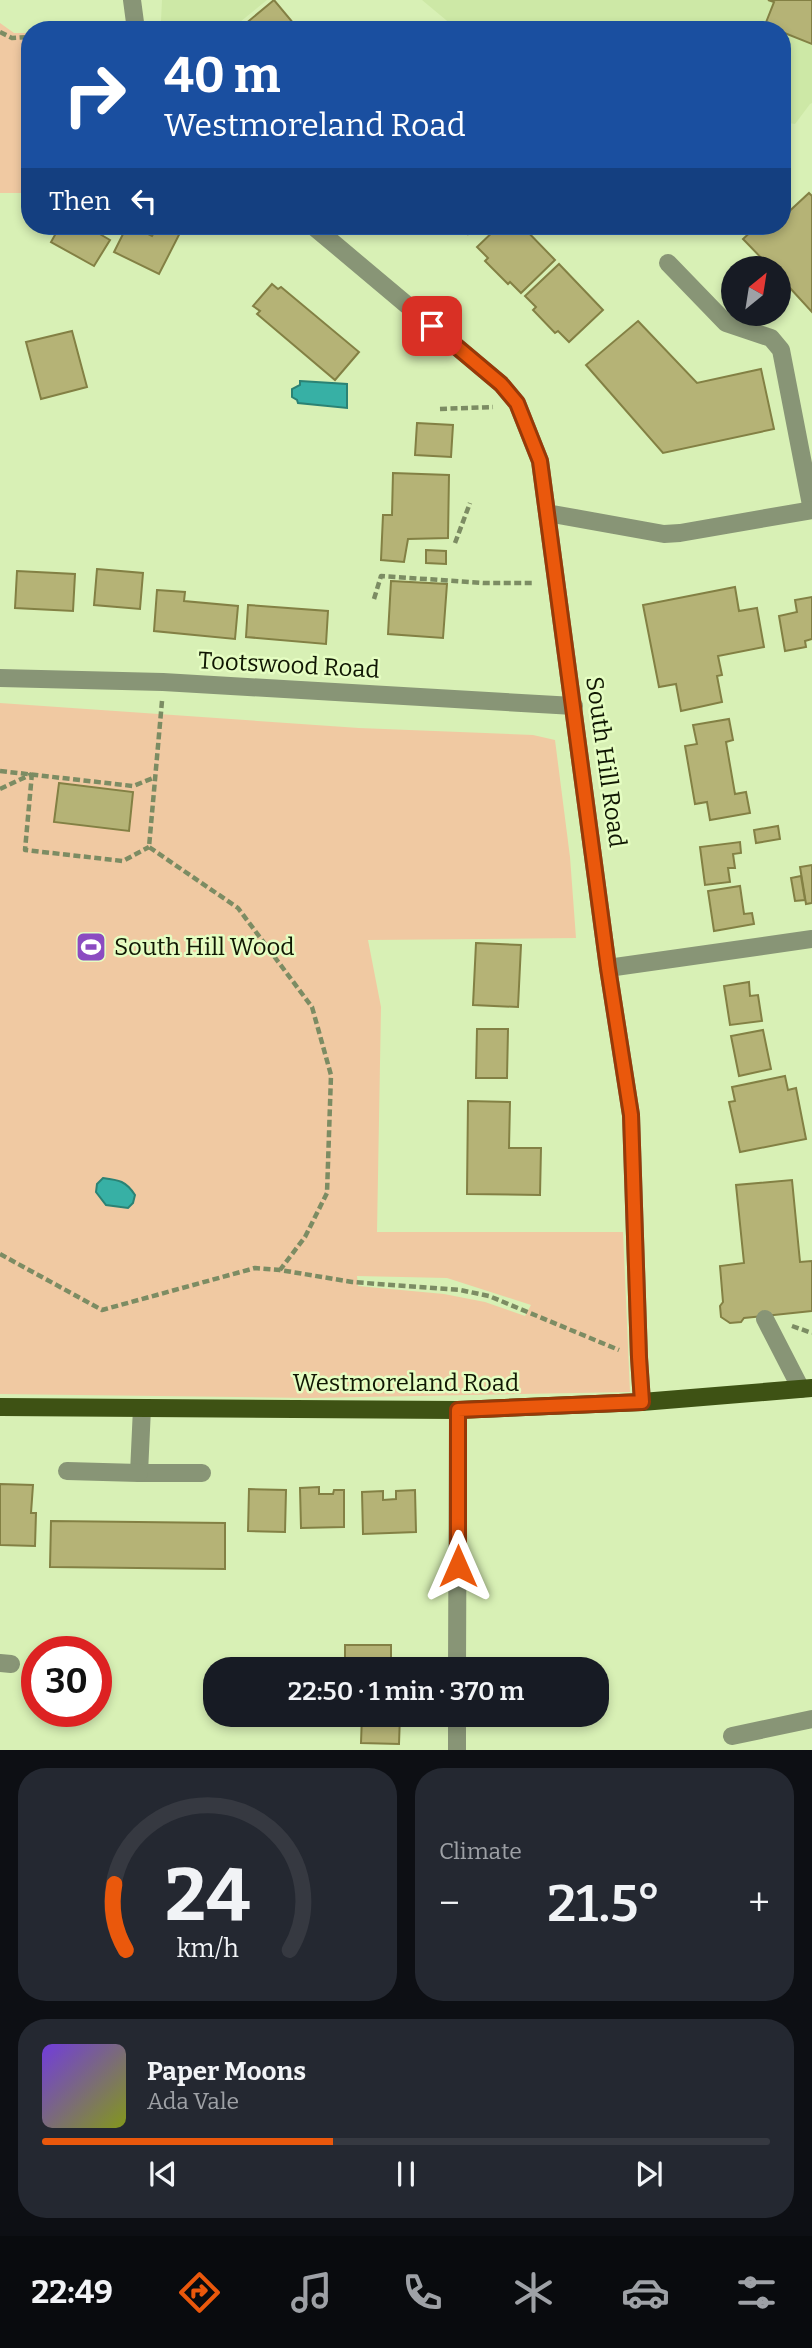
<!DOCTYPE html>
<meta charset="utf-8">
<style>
body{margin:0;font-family:Bitter,serif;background:#242831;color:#f1f3f6;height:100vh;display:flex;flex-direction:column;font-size:26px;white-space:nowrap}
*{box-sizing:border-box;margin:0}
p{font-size:23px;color:#9ea1a6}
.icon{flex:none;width:38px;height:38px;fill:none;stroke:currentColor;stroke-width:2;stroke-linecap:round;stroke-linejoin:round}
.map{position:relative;height:1750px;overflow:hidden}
.details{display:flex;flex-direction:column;gap:18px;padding:18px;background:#0d0f14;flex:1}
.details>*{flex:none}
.top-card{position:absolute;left:21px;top:21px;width:770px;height:214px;border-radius:28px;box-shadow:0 4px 10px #0003;background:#1a4fa0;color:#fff;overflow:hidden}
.needle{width:46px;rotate:30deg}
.fabs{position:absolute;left:721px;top:256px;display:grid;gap:14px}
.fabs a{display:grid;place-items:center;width:70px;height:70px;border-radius:50%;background:#171b24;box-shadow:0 4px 10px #0003;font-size:35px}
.speed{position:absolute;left:21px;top:1636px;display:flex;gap:14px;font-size:35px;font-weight:700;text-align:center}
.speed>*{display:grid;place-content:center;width:91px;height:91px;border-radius:50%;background:#171b24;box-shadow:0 4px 10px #0003;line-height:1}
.speed .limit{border:10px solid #d22;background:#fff;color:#111}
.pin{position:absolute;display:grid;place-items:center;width:60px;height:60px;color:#fff;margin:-30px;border-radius:14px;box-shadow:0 4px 10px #0006}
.me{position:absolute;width:77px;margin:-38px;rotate:0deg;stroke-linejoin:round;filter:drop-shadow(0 0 5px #0008)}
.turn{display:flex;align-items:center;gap:24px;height:147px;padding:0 28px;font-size:32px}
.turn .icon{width:91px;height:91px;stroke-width:2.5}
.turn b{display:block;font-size:49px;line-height:60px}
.then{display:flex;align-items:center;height:66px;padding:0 28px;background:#0003;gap:14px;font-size:26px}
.big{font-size:52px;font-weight:600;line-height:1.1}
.details .card{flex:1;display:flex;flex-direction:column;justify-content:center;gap:10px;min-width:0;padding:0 24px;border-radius:28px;background:#242831}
.details .dial{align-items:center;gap:0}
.dial svg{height:182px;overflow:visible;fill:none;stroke:#363941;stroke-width:7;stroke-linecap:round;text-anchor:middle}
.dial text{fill:#f1f3f6;stroke:none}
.song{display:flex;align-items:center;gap:21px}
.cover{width:84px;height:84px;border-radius:10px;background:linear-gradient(135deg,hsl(260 70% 55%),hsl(70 70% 35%))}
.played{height:7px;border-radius:4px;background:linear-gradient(90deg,#ea580c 40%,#363941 40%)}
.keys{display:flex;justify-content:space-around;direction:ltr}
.heat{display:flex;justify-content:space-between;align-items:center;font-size:38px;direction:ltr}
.details .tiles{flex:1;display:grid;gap:18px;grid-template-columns:1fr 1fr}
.card:last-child{grid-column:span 2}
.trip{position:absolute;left:203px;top:1657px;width:406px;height:70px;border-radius:28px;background:#171b24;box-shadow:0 4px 10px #0003;font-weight:600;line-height:70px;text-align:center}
.tabs{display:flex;height:112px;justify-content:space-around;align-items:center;background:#090b0e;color:#9ea1a6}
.tabs .icon{width:49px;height:49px}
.tabs .current{color:#ea580c}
.tabs b{font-size:32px;color:#f1f3f6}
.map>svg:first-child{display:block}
</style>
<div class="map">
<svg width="812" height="1750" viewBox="0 0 812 1750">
<rect width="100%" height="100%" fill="#d8f0b5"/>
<g fill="#cde8a6">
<polygon points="162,0 267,0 230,30 163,30 161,21"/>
<polygon points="422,0 812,0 812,103 810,104 795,124 782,122 782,30 458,30"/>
</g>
<g fill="#f0c9a2" fill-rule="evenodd">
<polygon points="0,23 14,33 30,33 30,193 0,193"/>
<path d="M0 703 359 728 533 735 555 740 570 857 576 938 368 940 381 1007 377 1232H623L630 1392 309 1398 0 1394ZM357 1276 447 1278 531 1305 525 1316 485 1302 444 1294 358 1286Z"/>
</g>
<g fill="#37b0a5" stroke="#2b8274" stroke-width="2">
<polygon points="300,381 347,384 347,408 298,403 297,400 292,397 292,389 300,385"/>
<path d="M103 1178C119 1180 126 1181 135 1195L133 1203 128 1208 106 1205 96 1192 97 1184Z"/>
</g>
<g fill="#b5b376" stroke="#838044" stroke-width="2">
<polygon points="274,0 299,30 238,30"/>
<polygon points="768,0 812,0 812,44 782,32 782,30 765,25 774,2"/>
<polygon points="809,193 812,196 812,312 779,276 779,268 771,268 743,239 757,226 782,226 782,218"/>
<polygon points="60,226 86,226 110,240 94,266 51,242"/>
<polygon points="127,226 132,226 152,236 158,226 183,227 159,274 114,252"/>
<polygon points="461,226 478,226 468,234"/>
<polygon points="499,226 522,226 555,260 521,293 510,282 508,284 485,261 488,258 477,247"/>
<polygon points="559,264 603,310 569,342 558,331 555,333 533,310 536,307 525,296"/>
<polygon points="272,284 278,289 281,287 359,352 335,380 257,314 260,311 253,306"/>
<polygon points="638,321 697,383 761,369 774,429 663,453 586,365"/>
<polygon points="72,331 87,387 41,399 26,342"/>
<polygon points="417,423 453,425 451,457 415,455"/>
<polygon points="393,473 449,475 448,538 408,539 404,562 381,560 383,515 392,515"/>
<polygon points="426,550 446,551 446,564 426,563"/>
<polygon points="97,569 143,573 140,609 94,605"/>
<polygon points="17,571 75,574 73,611 15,608"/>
<polygon points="391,581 447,584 443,638 388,634"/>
<polygon points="735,587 739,611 757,608 764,647 718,656 722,675 717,676 722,702 681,711 676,684 659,687 643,605"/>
<polygon points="157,590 185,592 184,601 238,606 235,639 154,631"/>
<polygon points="812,597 812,639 805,641 806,647 785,651 779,616 797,612 795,600"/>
<polygon points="248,605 328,611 326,644 246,637"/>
<polygon points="729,719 733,740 726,742 735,794 746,792 750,813 710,820 707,802 695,804 685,746 697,744 693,725"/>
<polygon points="59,783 133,792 129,831 54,822"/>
<polygon points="778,826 780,839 756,843 754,830"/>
<polygon points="740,842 741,853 733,854 735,868 728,868 730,882 705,885 700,847"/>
<polygon points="812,865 812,903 806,904 800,867"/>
<polygon points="801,876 805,900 795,901 791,878"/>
<polygon points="740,886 744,914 752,913 754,924 714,931 708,891"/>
<polygon points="476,943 521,945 518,1007 473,1005"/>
<polygon points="749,982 750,996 758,995 762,1021 730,1025 724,986"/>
<polygon points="477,1029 508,1029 507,1078 476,1078"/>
<polygon points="763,1030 771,1069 739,1076 731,1036"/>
<polygon points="785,1076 788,1090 796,1088 806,1139 740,1152 729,1102 735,1101 732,1087"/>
<polygon points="468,1101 510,1102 509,1148 541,1148 540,1195 467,1194"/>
<polygon points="792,1180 800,1262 812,1261 812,1311 744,1318 741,1322 730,1323 721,1317 720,1306 723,1302 720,1266 744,1263 736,1185"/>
<polygon points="0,1484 33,1485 31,1513 36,1513 35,1546 0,1545"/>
<polygon points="319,1487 319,1494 333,1494 334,1490 344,1490 344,1527 301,1528 300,1488"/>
<polygon points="249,1489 286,1490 285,1532 248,1531"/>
<polygon points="415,1490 416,1532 363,1534 362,1492 383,1491 383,1500 396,1499 396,1491"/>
<polygon points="51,1521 225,1523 225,1569 50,1567"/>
<polygon points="345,1645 391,1645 391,1667 402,1667 402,1670 345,1668"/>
<polygon points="362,1715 400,1715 399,1744 361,1743"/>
</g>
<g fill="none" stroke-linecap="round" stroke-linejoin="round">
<g stroke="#7c8c63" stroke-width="4.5" stroke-dasharray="7 3.5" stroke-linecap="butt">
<polyline points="0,32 12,38 30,37"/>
<polyline points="440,409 493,407"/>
<polyline points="455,543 470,503"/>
<polyline points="374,599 381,576 484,583 535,583"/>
<polyline points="162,701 149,847 238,908 312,1007 331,1075 327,1193 305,1237 280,1270 352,1282 460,1290 489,1296 619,1350"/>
<polyline points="0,771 133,786 156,777"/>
<polyline points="32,773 25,850 123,861 149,847"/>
<polyline points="0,789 32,774"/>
<polyline points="0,1254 102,1310 255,1268 280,1270"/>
<polyline points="792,1326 812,1333"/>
</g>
<g stroke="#889576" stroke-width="18">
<polyline points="132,0 136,30"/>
<polyline points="313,226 501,384 517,403 540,461 608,968 631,1115 639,1358 642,1402"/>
<polyline points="668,263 726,323 771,338 781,350 812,510"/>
<polyline points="547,513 664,534 680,533 812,510"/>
<polyline points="0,678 163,682 574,706"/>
<polyline points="608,968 812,939"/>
<polyline points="765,1319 801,1389"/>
<polyline points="142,1408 139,1473 202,1473"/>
<polyline points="67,1471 139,1473"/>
<polyline points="0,1663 11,1664"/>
<polyline points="457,1670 458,1410"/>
<polyline points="732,1736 812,1719"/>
<polyline points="457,1750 457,1715"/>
</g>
<polyline stroke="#3e5214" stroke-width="18" points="0,1407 458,1410 642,1402 812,1388"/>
</g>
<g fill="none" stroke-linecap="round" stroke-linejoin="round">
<g stroke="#983908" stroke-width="18">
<polyline id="route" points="432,326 501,384 517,403 540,461 608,968 631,1115 639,1357 642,1402 458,1410 458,1566"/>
</g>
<use href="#route" stroke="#ea580c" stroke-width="12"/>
</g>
<defs>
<g id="stadium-square" transform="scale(1.575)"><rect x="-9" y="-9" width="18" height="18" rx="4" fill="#8b4bc1" stroke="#e5fdc2"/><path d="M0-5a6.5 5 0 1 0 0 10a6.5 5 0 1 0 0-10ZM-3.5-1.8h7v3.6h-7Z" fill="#fff"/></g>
</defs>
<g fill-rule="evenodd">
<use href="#stadium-square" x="91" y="947"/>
</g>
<g text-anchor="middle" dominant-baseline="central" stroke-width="5" stroke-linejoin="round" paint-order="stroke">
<g font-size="24" fill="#101703" stroke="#e5fdc2">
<text transform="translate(289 665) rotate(3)">Tootswood Road</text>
<text transform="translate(606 762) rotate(82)">South Hill Road</text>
<text x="406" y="1383">Westmoreland Road</text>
</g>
<g font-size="24" fill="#101703" stroke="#e5fdc2" text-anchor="start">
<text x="114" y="947">South Hill Wood</text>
</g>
</g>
</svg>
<div class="fabs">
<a><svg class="needle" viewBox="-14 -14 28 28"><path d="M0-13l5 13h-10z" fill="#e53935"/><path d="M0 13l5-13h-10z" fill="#9ea1a6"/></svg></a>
</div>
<div class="speed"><div class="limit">30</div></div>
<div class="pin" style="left:432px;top:326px;background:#d93025"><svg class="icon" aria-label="arrive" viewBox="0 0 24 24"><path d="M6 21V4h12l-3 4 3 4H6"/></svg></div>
<svg class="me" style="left:458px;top:1566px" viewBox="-20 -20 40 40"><path d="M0-17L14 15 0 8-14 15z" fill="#ea580c" stroke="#fff" stroke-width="4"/></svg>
<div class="trip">22:50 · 1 min · 370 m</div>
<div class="top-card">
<div class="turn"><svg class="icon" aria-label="right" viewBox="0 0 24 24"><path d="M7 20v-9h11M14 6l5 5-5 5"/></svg><div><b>40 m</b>Westmoreland Road</div></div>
<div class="then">Then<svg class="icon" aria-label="left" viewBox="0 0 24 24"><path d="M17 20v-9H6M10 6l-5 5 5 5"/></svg></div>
</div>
</div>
<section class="details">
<div class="tiles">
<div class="card dial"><svg viewBox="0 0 100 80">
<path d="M14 69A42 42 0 1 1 86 69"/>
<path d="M14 69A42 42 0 0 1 9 40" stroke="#ea580c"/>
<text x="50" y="56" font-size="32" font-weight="700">24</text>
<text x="50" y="72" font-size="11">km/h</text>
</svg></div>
<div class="card"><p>Climate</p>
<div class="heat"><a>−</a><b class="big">21.5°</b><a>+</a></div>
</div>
<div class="card">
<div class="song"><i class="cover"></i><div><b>Paper Moons</b><p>Ada Vale</p></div></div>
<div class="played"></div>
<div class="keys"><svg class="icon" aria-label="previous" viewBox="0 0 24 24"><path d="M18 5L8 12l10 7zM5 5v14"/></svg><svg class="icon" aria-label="pause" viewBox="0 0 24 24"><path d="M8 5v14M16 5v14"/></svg><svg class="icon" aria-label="next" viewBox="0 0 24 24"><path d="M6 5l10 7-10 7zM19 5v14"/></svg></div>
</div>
</div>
</section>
<nav class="tabs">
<b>22:49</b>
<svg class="icon current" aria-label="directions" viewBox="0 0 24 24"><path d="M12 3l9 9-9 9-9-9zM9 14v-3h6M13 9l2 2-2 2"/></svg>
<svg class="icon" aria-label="music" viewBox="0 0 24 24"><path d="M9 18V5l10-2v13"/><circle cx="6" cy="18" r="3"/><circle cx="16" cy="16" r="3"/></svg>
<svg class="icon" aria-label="phone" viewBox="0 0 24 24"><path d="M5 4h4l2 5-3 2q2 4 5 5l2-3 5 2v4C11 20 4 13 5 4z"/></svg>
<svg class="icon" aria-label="climate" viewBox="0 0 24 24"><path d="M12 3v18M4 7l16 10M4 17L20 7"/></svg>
<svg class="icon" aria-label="car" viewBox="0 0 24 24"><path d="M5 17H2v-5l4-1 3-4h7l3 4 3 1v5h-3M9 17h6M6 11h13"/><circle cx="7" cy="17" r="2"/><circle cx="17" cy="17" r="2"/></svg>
<svg class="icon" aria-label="filters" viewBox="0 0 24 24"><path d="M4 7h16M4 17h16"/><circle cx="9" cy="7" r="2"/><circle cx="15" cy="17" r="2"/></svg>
</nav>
